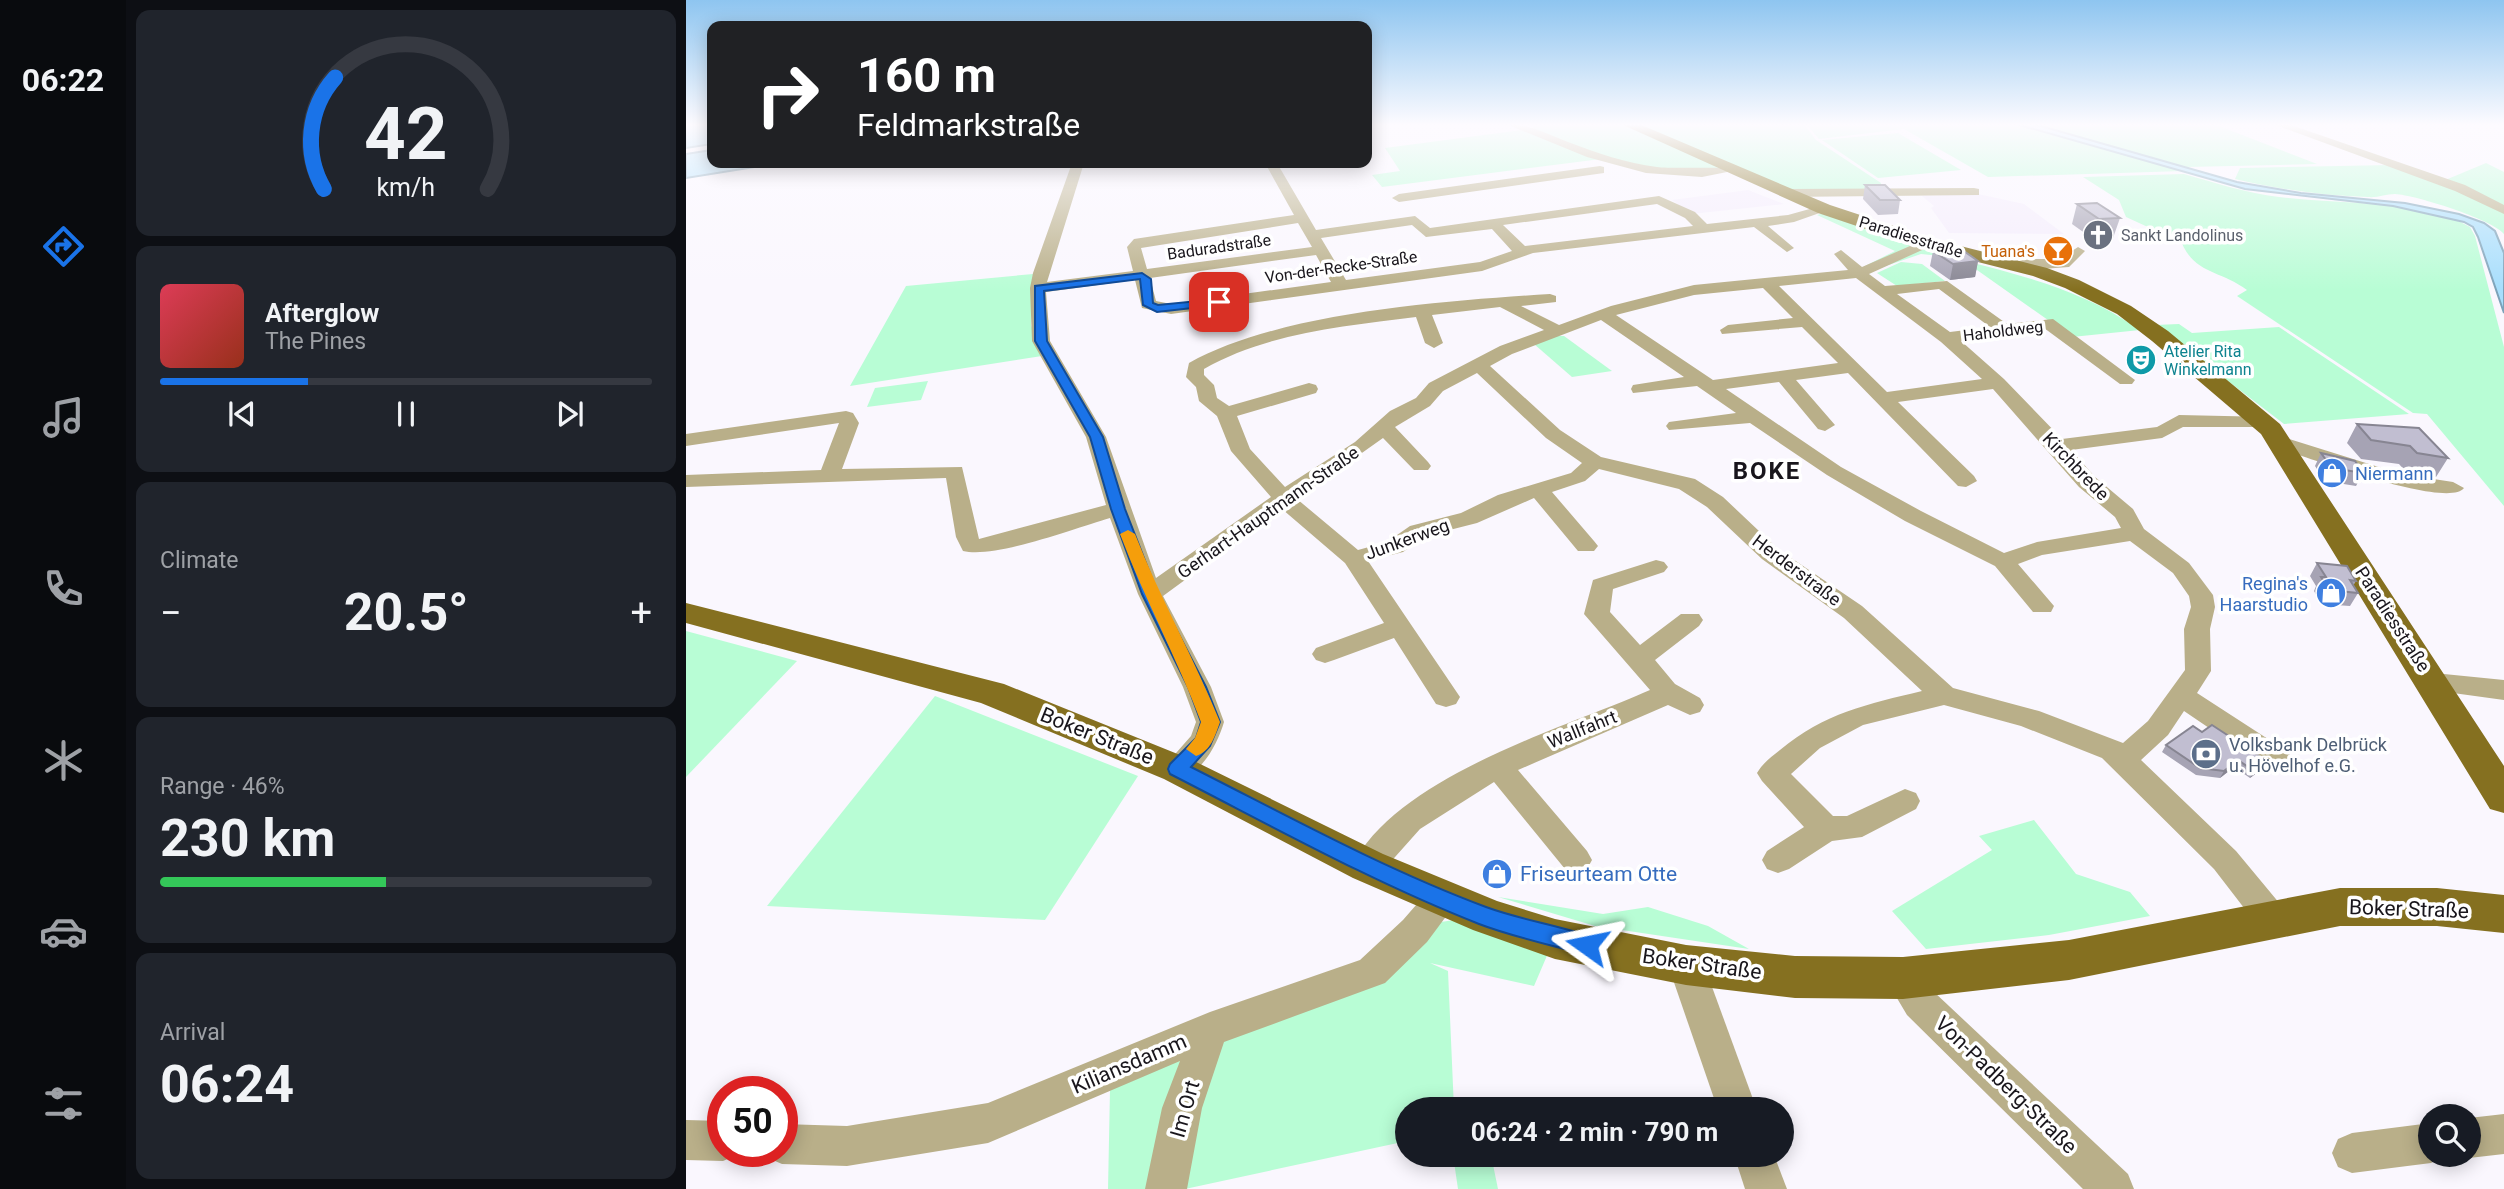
<!DOCTYPE html>
<meta charset="utf-8">
<style>
body{margin:0;font-family:Roboto,sans-serif;background:#20242c;color:#f1f3f6;height:100vh;display:flex;flex-direction:column;font-size:26px;white-space:nowrap}
*{box-sizing:border-box;margin:0}
p{font-size:23px;color:#9ea1a6}
.icon{flex:none;width:38px;height:38px;fill:none;stroke:currentColor;stroke-width:2;stroke-linecap:round;stroke-linejoin:round}
.map{position:relative;flex:1;overflow:hidden}
.details{display:flex;flex-direction:column;gap:10px;padding:10px;background:#0d0f14;width:560px}
.details>*{flex:none}
.top-card{position:absolute;left:21px;top:21px;width:665px;height:147px;border-radius:14px;box-shadow:0 4px 18px #0003;background:#202124;color:#fff;overflow:hidden}
.tools{position:absolute;left:1732px;top:1104px;display:grid;gap:14px}
.tools a{display:grid;place-items:center;width:63px;height:63px;border-radius:50%;background:#171b24;box-shadow:0 4px 18px #0003;font-size:35px}
.speed{position:absolute;left:21px;top:1076px;display:flex;gap:14px;font-size:35px;font-weight:700;text-align:center}
.speed>*{display:grid;place-content:center;width:91px;height:91px;border-radius:50%;background:#171b24;box-shadow:0 4px 18px #0003;line-height:1}
.speed .limit{border:10px solid #d22;background:#fff;color:#111}
.pin{position:absolute;display:grid;place-items:center;width:60px;height:60px;color:#fff;margin:-30px;border-radius:14px;box-shadow:0 4px 10px #0006}
.me{position:absolute;width:77px;margin:-38px;rotate:282deg;stroke-linejoin:round;filter:drop-shadow(0 0 5px #0008)}
.turn{display:flex;align-items:center;gap:24px;height:147px;padding:0 35px;font-size:32px}
.turn .icon{width:91px;height:91px;stroke-width:2.5}
.turn b{display:block;font-size:49px;line-height:60px}
.big{font-size:52px;font-weight:700;line-height:1.1}
.details .widget{flex:1;display:flex;flex-direction:column;justify-content:center;gap:10px;min-width:0;padding:0 24px;border-radius:14px;background:#20242c}
.details .dial{align-items:center;gap:0}
.dial svg{height:182px;overflow:visible;fill:none;stroke:#363941;stroke-width:7;stroke-linecap:round;text-anchor:middle}
.dial text{fill:#f1f3f6;stroke:none}
.song{display:flex;align-items:center;gap:21px}
.cover{width:84px;height:84px;border-radius:10px;background:linear-gradient(135deg,hsl(350 70% 55%),hsl(10 70% 35%))}
.played{height:7px;border-radius:4px;background:linear-gradient(90deg,#1a73e8 30%,#363941 30%)}
.keys{display:flex;justify-content:space-around;direction:ltr}
.heat{display:flex;justify-content:space-between;align-items:center;font-size:38px;direction:ltr}
.charge{height:10px;border-radius:5px;background:linear-gradient(90deg,#34c759 46%,#363941 0)}
.trip{position:absolute;left:709px;top:1097px;width:399px;height:70px;border-radius:35px;background:#171b24;box-shadow:0 4px 18px #0003;font-weight:700;line-height:70px;text-align:center}
main{display:flex;flex:1;min-height:0}
.dock{display:flex;flex-direction:column;width:126px;justify-content:space-around;align-items:center;background:#090b0e;color:#9ea1a6}
.dock .icon{width:49px;height:49px}
.dock .selected{color:#1a73e8}
.dock b{font-size:32px;color:#f1f3f6}
.map>svg:first-child{display:block}
</style>
<main>
<nav class="dock">
<b>06:22</b>
<svg class="icon selected" aria-label="directions" viewBox="0 0 24 24"><path d="M12 3l9 9-9 9-9-9zM9 14v-3h6M13 9l2 2-2 2"/></svg>
<svg class="icon" aria-label="music" viewBox="0 0 24 24"><path d="M9 18V5l10-2v13"/><circle cx="6" cy="18" r="3"/><circle cx="16" cy="16" r="3"/></svg>
<svg class="icon" aria-label="phone" viewBox="0 0 24 24"><path d="M5 4h4l2 5-3 2q2 4 5 5l2-3 5 2v4C11 20 4 13 5 4z"/></svg>
<svg class="icon" aria-label="climate" viewBox="0 0 24 24"><path d="M12 3v18M4 7l16 10M4 17L20 7"/></svg>
<svg class="icon" aria-label="car" viewBox="0 0 24 24"><path d="M5 17H2v-5l4-1 3-4h7l3 4 3 1v5h-3M9 17h6M6 11h13"/><circle cx="7" cy="17" r="2"/><circle cx="17" cy="17" r="2"/></svg>
<svg class="icon" aria-label="filters" viewBox="0 0 24 24"><path d="M4 7h16M4 17h16"/><circle cx="9" cy="7" r="2"/><circle cx="15" cy="17" r="2"/></svg>
</nav>
<section class="details">
<div class="widget dial"><svg viewBox="0 0 100 80">
<path d="M14 69A42 42 0 1 1 86 69"/>
<path d="M14 69A42 42 0 0 1 19 20" stroke="#1a73e8"/>
<text x="50" y="56" font-size="32" font-weight="700">42</text>
<text x="50" y="72" font-size="11">km/h</text>
</svg></div>
<div class="widget">
<div class="song"><i class="cover"></i><div><b>Afterglow</b><p>The Pines</p></div></div>
<div class="played"></div>
<div class="keys"><svg class="icon" aria-label="previous" viewBox="0 0 24 24"><path d="M18 5L8 12l10 7zM5 5v14"/></svg><svg class="icon" aria-label="pause" viewBox="0 0 24 24"><path d="M8 5v14M16 5v14"/></svg><svg class="icon" aria-label="next" viewBox="0 0 24 24"><path d="M6 5l10 7-10 7zM19 5v14"/></svg></div>
</div>
<div class="widget"><p>Climate</p>
<div class="heat"><a>−</a><b class="big">20.5°</b><a>+</a></div>
</div>
<div class="widget"><p>Range · 46%</p><b class="big">230 km</b><div class="charge"></div></div>
<div class="widget"><p>Arrival</p><b class="big">06:24</b></div>
</section>
<div class="map">
<svg width="1818" height="1189" viewBox="0 0 1818 1189">
<rect width="100%" height="100%" fill="#faf7fe"/>
<g fill="#f4edfc">
<polygon points="1062,190 1098,204 1005,214 986,200"/>
<polygon points="1292,194 1338,204 1378,234 1263,233 1245,208 1248,206 1236,196"/>
</g>
<g fill="#b8fdd5">
<polygon points="855,124 939,124 1040,170 1006,175 915,159 696,187 686,175 714,171 699,148 843,129"/>
<polygon points="950,124 1118,124 1130,140 1195,183 1194,190 1104,190"/>
<polygon points="1120,124 1330,124 1497,171 1302,177 1218,129 1133,139"/>
<polygon points="1348,124 1528,124 1631,164 1500,167"/>
<polygon points="1212,133 1275,170 1192,178 1136,140"/>
<polygon points="1800,163 1818,172 1818,209 1757,181"/>
<path d="M1705 165 1772 189 1818 212V234C1806 219 1729 195 1709 194 1700 194 1691 198 1682 197 1638 196 1592 189 1549 179L1554 168Z"/>
<path d="M1498 174C1530 183 1560 193 1593 197 1646 204 1739 200 1784 227L1789 236 1818 347V506L1741 414 1727 413 1551 296 1561 290C1533 269 1506 275 1493 236L1464 228 1440 217 1433 200 1397 177Z"/>
<path d="M1137 213C1170 225 1204 238 1239 249 1318 274 1382 280 1454 330L1386 337 1274 258 1235 254 1185 271 1179 266 1209 251 1131 215Z"/>
<polygon points="1215,262 1236,264 1259,281 1211,286 1191,273"/>
<polygon points="347,274 345,325 356,356 164,386 220,286"/>
<polygon points="1493,324 1506,333 1593,327 1723,414 1598,424 1469,325"/>
<polygon points="868,336 878,336 926,371 886,377 848,344"/>
<polygon points="242,381 235,400 181,407 189,388"/>
<polygon points="0,631 111,661 0,777"/>
<polygon points="249,696 452,776 359,920 81,906"/>
<polygon points="1348,820 1390,874 1444,892 1464,916 1363,935 1240,949 1206,911 1306,850 1293,836"/>
<polygon points="812,897 917,914 962,907 1022,926 1063,949 909,926"/>
<polygon points="768,920 863,951 848,986 744,963 762,971 768,1109 721,1110 721,1141 499,1189 422,1189 424,1090 755,922"/>
<polygon points="767,1155 805,1155 812,1189 772,1189"/>
</g>
<g fill="#a7defc" stroke="#7ca2b9" stroke-width="2">
<polygon points="0,124 26,124 26,144 0,148"/>
<polygon points="1330,124 1348,124 1551,182 1615,193 1719,203 1773,214 1798,223 1809,231 1818,253 1818,313 1792,237 1787,227 1778,222 1707,206 1559,189"/>
<polygon points="26,150 26,163 94,163 0,178 0,154"/>
</g>
<g fill="none" stroke-linecap="round" stroke-linejoin="round">
<g fill="#b9af89" fill-rule="evenodd">
<path d="M820 124C842 124 861 134 882 142 911 153 940 163 971 167 986 169 1046 166 1051 170L1016 177 960 173 901 157Z"/>
<polygon points="1587,124 1602,124 1779,185 1818,205 1818,214 1769,191"/>
<path d="M386 163H398L361 282 447 271 441 247 448 239 608 215 579 163H591L630 230 729 216 744 228 973 196 1009 212 1021 224 1102 215 1138 205 1145 209 1108 222 1082 226 1108 248 1101 252 1068 227 847 253 796 271 485 314 456 308 449 280 360 292 364 341 420 437 470 578 585 497 545 451 531 416 513 401 510 387 500 377 503 363C594 312 759 301 864 294L870 296V302L835 306 873 325 925 306 1008 285 1162 270 1148 254 1155 250 1176 267 1240 239 1245 240V246L1183 274 1199 286 1261 281 1321 324 1367 319 1449 380 1446 384H1434L1358 328 1275 341 1318 379 1376 439 1471 427 1493 415 1584 417 1587 421 1584 425 1577 427H1497L1476 438 1385 450 1409 477 1447 509 1458 529 1503 563 1527 595 1529 607 1524 629 1525 671 1511 693 1602 752 1607 760 1602 768 1592 771 1582 768 1498 711 1482 735 1455 760 1550 851 1599 910 1604 920 1599 930 1587 935 1575 930 1528 869 1416 758 1335 726 1258 705 1177 725 1134 748 1105 774 1147 816H1161L1219 789 1230 793 1234 801 1230 809 1176 837 1146 841 1103 869 1092 873 1081 869 1076 860 1081 851 1118 827 1076 781 1071 773C1077 763 1085 757 1094 750 1138 713 1182 704 1236 691L1158 618 1076 559 1021 507 993 489 913 469 899 481 866 492 908 541 912 546 908 551H892L848 498 791 523 740 536 717 552 682 561 774 697 770 704 760 707 750 704 708 638 648 660 639 663 630 660 626 654 630 648 698 623 659 563 596 509 477 596 525 687 538 722C531 746 510 786 481 777L476 769 505 736 510 722 497 687 452 594 424 518C389 528 309 559 277 551L270 537 260 478 0 487V475L135 470 153 423 0 446V434L160 411 167 413 173 423 156 469 276 467 293 539 420 505 400 437 346 341 344 288 347 273ZM971 204 999 218 1007 226 839 246 817 225ZM612 223 626 247 461 269 455 248ZM726 225 740 237 806 229 826 251 794 262 660 280 635 238ZM630 255 645 282 485 304 470 301 464 278ZM1170 278 1255 342 1296 379 1201 392 1093 286ZM1077 288 1107 318 1042 325 1034 330 1036 334 1116 327 1152 363 1027 380 930 315 1008 295ZM1253 289 1304 327 1264 332 1211 294ZM814 307 858 330 814 346 743 383 730 398 704 411 669 442 599 487 564 449 551 416 630 393 632 389 630 385 623 383 543 406 531 398 528 385 518 375V369C581 333 659 326 730 317L739 343 748 348 757 343 746 315ZM915 320 998 377 947 385 945 389 947 393 1011 386 1050 413 983 422 980 426 983 430 1064 423 1141 475 1219 521 1309 566 1347 612H1365L1368 606 1332 564 1356 555 1444 541 1487 573 1503 596 1505 607 1498 629 1499 670 1462 721 1437 743 1353 711 1267 688 1176 606 1092 549 1037 497 1009 479 915 457 874 430 804 366 826 354ZM791 373 860 438 896 463 885 473 812 495 775 513 724 526 701 542 672 550 611 499 697 438 728 470H742L745 466 742 462 709 427 744 406 757 391ZM1162 373 1272 486 1280 487 1291 481 1288 476 1212 402 1307 389 1393 487 1429 517 1435 528 1351 542 1318 553 1235 511 1155 467 1040 389 1093 382 1132 429 1139 431 1149 425 1110 380Z"/>
<polygon points="914,166 918,167 918,173 713,202 706,198 713,194"/>
<polygon points="1288,188 1293,189 1293,195 1098,197 1092,193 1098,189"/>
<polygon points="1392,247 1399,251 1383,267 1329,271 1321,266 1338,259 1374,259"/>
<path d="M1594 436 1715 474 1767 482 1778 488C1762 510 1614 455 1587 446L1584 442 1587 438Z"/>
<path d="M970 560 978 562 982 567 978 572 927 589 924 612 954 645 995 614H1013L1017 620 1013 626 969 660 989 684 1014 698 1018 705 1014 712 1004 715 982 705 832 770 901 851 906 860 901 869 890 873 879 869 808 782 734 829 693 875 682 879 671 875 666 866C711 776 876 729 964 690L898 614 907 580Z"/>
<polygon points="1748,673 1818,680 1818,700 1738,689 1734,682 1738,675"/>
<polygon points="756,885 768,889 773,899 741,942 699,983 538,1042 516,1108 501,1189 459,1189 476,1108 494,1061 302,1143 161,1166 96,1164 82,1158 79,1152 96,1152 96,1124 161,1126 302,1103 524,1012 674,960 717,920 744,889"/>
<polygon points="1000,949 1012,954 1018,965 1071,1110 1032,1110 982,965 988,954"/>
<polygon points="1217,962 1230,967 1247,991 1442,1174 1448,1189 1397,1189 1221,1015 1199,978 1204,967"/>
<polygon points="1818,1114 1818,1154 1783,1158 1776,1155 1783,1155 1783,1118"/>
<polygon points="0,1120 37,1121 37,1152 53,1152 51,1155 37,1161 0,1160"/>
<polygon points="1745,1123 1745,1155 1760,1155 1745,1163 1666,1173 1652,1167 1646,1153 1652,1139 1666,1133"/>
<polygon points="1048,1155 1088,1155 1101,1189 1059,1189"/>
</g>
<g fill="#857020" fill-rule="evenodd">
<polygon points="935,124 953,124 1144,205 1247,239 1361,268 1393,280 1445,306 1482,331 1594,424 1818,766 1818,813 1804,809 1575,434 1466,341 1431,314 1379,288 1347,276 1233,247 1132,213"/>
<polygon points="0,603 318,684 504,759 697,854 811,901 869,919 1000,945 1109,956 1217,957 1383,940 1654,888 1751,888 1818,895 1818,933 1751,926 1654,926 1383,980 1217,999 1109,998 1000,985 869,959 787,930 667,878 478,779 295,703 0,623"/>
</g>
</g>
<g fill="#a6a3b4">
<polygon points="1179,185 1214,200 1212,214 1192,215 1177,199"/>
<polygon points="1391,204 1434,218 1427,238 1407,239 1386,224"/>
<polygon points="1247,251 1292,261 1289,277 1264,280 1244,266"/>
<polygon points="1671,424 1762,458 1750,477 1720,472 1713,464 1675,459 1661,443"/>
<polygon points="1635,453 1677,473 1670,486 1639,481 1629,466"/>
<polygon points="1631,563 1670,581 1667,586 1672,593 1664,606 1635,604 1628,591 1630,586 1624,576"/>
<polygon points="1507,726 1577,768 1564,778 1548,767 1534,778 1510,775 1476,752 1480,745"/>
</g>
<g fill="#878592">
<polygon points="1292,261 1289,277 1264,280 1267,264"/>
<polygon points="1552,760 1548,767 1534,778 1538,771"/>
<polygon points="1581,761 1577,768 1564,778 1568,771"/>
</g>
<g fill="#c1bed1" stroke="#878592" stroke-width="2">
<polygon points="1179,185 1199,185 1214,200 1194,200"/>
<polygon points="1411,203 1434,218 1413,219 1391,204"/>
<polygon points="1275,249 1292,261 1267,264 1247,251"/>
<polygon points="1671,424 1733,428 1762,458 1731,453 1724,446 1685,440"/>
<polygon points="1635,453 1669,461 1677,473 1646,468"/>
<polygon points="1631,563 1661,566 1670,581 1664,580 1672,593 1643,590 1635,577 1640,577"/>
<polygon points="1526,725 1581,761 1568,771 1552,760 1538,771 1514,768 1480,745 1507,726 1516,732"/>
</g>
<linearGradient id="sky" x2="0" y2="1"><stop stop-color="#8ec5f0"/><stop offset="0.43" stop-color="#fdfbff"/><stop offset="1" stop-color="#fdfbff" stop-opacity="0"/></linearGradient>
<rect width="1818" height="290" fill="url(#sky)"/>
<path fill="#1a73e8" stroke="#114b97" stroke-width="2" d="M456 273 465 279 467 303 472 305 533 299 538 302 533 305 471 312 457 305 454 279 358 291 361 341 417 437 439 509 472 594 520 687 534 722 524 746 505 767C602 816 698 869 800 907 835 920 873 925 909 938L912 945 909 952 901 955C865 945 827 937 793 924 686 882 586 826 484 774L482 769 484 764 510 738 515 722 502 687 456 594 425 509 404 437 349 341V286Z"/>
<path fill="#f59e0b" d="M442 530 449 534C474 598 508 658 534 722 529 736 525 751 510 756L500 749 509 738 515 722C491 658 458 598 434 534Z"/>
<defs>
<g id="church-disc" transform="scale(1.575)"><circle r="9.5" fill="#6b7280" stroke="#fff"/><path d="M-1.2-6h2.4v3.5h3.3v2.4h-3.3V6h-2.4V-.1h-3.3v-2.4h3.3Z" fill="#fff"/></g>
<g id="bar-disc" transform="scale(1.575)"><circle r="9.5" fill="#e8710a" stroke="#fff"/><path d="M-6-5H6L.8 .8V4.5H3.5V6h-7V4.5H-.8V.8Z" fill="#fff"/></g>
<g id="theatre-disc" transform="scale(1.575)"><circle r="9.5" fill="#0f9aa8" stroke="#fff"/><path d="M-5-5.5Q0-4 5-5.5V0Q5 5 0 6Q-5 5-5 0ZM-3.3-2.5H-1v1.5H-3.3ZM1-2.5H3.3v1.5H1ZM-2.8 1Q0 5.5 2.8 1Z" fill="#fff"/></g>
<g id="shop-disc" transform="scale(1.575)"><circle r="9.5" fill="#3f7fe0" stroke="#fff"/><path d="M-5-2.5h2.3a2.7 3.5 0 0 1 5.4 0H5L5.5 6h-11ZM-1.5-2.5h3a1.5 2.3 0 0 0-3 0Z" fill="#fff"/></g>
<g id="bank-disc" transform="scale(1.575)"><circle r="9.5" fill="#5c6f8a" stroke="#fff"/><path d="M-6-4H6V4H-6ZM0-2.3a2.3 2.3 0 1 0 0 4.6a2.3 2.3 0 1 0 0-4.6Z" fill="#fff"/></g>
</defs>
<g fill-rule="evenodd">
<use href="#church-disc" x="1412" y="235"/>
<use href="#bar-disc" x="1372" y="251"/>
<use href="#theatre-disc" x="1455" y="360"/>
<use href="#shop-disc" x="1646" y="473"/>
<use href="#shop-disc" x="1645" y="593"/>
<use href="#bank-disc" x="1520" y="754"/>
<use href="#shop-disc" x="811" y="874"/>
</g>
<g text-anchor="middle" dominant-baseline="central" stroke-width="7" stroke-linejoin="round" paint-order="stroke">
<g font-size="16" fill="#5b616d" stroke="#fff" text-anchor="start">
<text x="1435" y="235">Sankt Landolinus</text>
</g>
<g font-size="16" fill="#19161c" stroke="#fff">
<text transform="translate(1225 237) rotate(17)">Paradiesstraße</text>
<text transform="translate(533 247) rotate(-8)">Baduradstraße</text>
<text transform="translate(655 267) rotate(-8)">Von-der-Recke-Straße</text>
<text transform="translate(1317 331) rotate(-7)">Haholdweg</text>
</g>
<g font-size="16" fill="#c56008" stroke="#fff" text-anchor="end">
<text x="1349" y="251">Tuana's</text>
</g>
<g font-size="16" fill="#0d838f" stroke="#fff" text-anchor="start">
<text x="1478" y="351">Atelier Rita<tspan x="1478" dy="18">Winkelmann</tspan></text>
</g>
<g font-size="18" fill="#19161c" stroke="#fff">
<text transform="translate(1390 466) rotate(46)">Kirchbrede</text>
<text transform="translate(582 512) rotate(-35)">Gerhart-Hauptmann-Straße</text>
<text transform="translate(721 539) rotate(-20)">Junkerweg</text>
<text transform="translate(1111 570) rotate(37)">Herderstraße</text>
<text transform="translate(1707 619) rotate(57)">Paradiesstraße</text>
<text transform="translate(896 729) rotate(-22)">Wallfahrt</text>
</g>
<g font-size="18" fill="#366cbe" stroke="#fff" text-anchor="start">
<text x="1669" y="473">Niermann</text>
<text x="1622" y="583" text-anchor="end">Regina's<tspan x="1622" dy="21">Haarstudio</tspan></text>
</g>
<g font-size="18" fill="#4e5e75" stroke="#fff" text-anchor="start">
<text x="1543" y="744">Volksbank Delbrück<tspan x="1543" dy="21">u. Hövelhof e.G.</tspan></text>
</g>
<g font-size="21" fill="#19161c" stroke="#fff">
<text transform="translate(411 736) rotate(22)">Boker Straße</text>
<text transform="translate(1723 909) rotate(2)">Boker Straße</text>
<text transform="translate(1016 964) rotate(8)">Boker Straße</text>
<text transform="translate(443 1064) rotate(-23)">Kiliansdamm</text>
<text transform="translate(1320 1085) rotate(44)">Von-Padberg-Straße</text>
<text transform="translate(499 1109) rotate(-74)">Im Ort</text>
</g>
<g font-size="21" fill="#366cbe" stroke="#fff" text-anchor="start">
<text x="834" y="874">Friseurteam Otte</text>
</g>
<g font-size="24" font-weight="bold" letter-spacing="2" fill="#19161c" stroke="#fff">
<text x="1081" y="471">BOKE</text>
</g>
</g>
</svg>
<div class="tools">
<a><svg class="icon" aria-label="search" viewBox="0 0 24 24"><circle cx="10" cy="10" r="6"/><path d="M15 15l6 6"/></svg></a>
</div>
<div class="speed"><div class="limit">50</div></div>
<div class="pin" style="left:533px;top:302px;background:#d93025"><svg class="icon" aria-label="arrive" viewBox="0 0 24 24"><path d="M6 21V4h12l-3 4 3 4H6"/></svg></div>
<svg class="me" style="left:901px;top:945px" viewBox="-20 -20 40 40"><path d="M0-17L14 15 0 8-14 15z" fill="#1a73e8" stroke="#fff" stroke-width="4"/></svg>
<div class="trip">06:24 · 2 min · 790 m</div>
<div class="top-card">
<div class="turn"><svg class="icon" aria-label="right" viewBox="0 0 24 24"><path d="M7 20v-9h11M14 6l5 5-5 5"/></svg><div><b>160 m</b>Feldmarkstraße</div></div>
</div>
</div>
</main>
